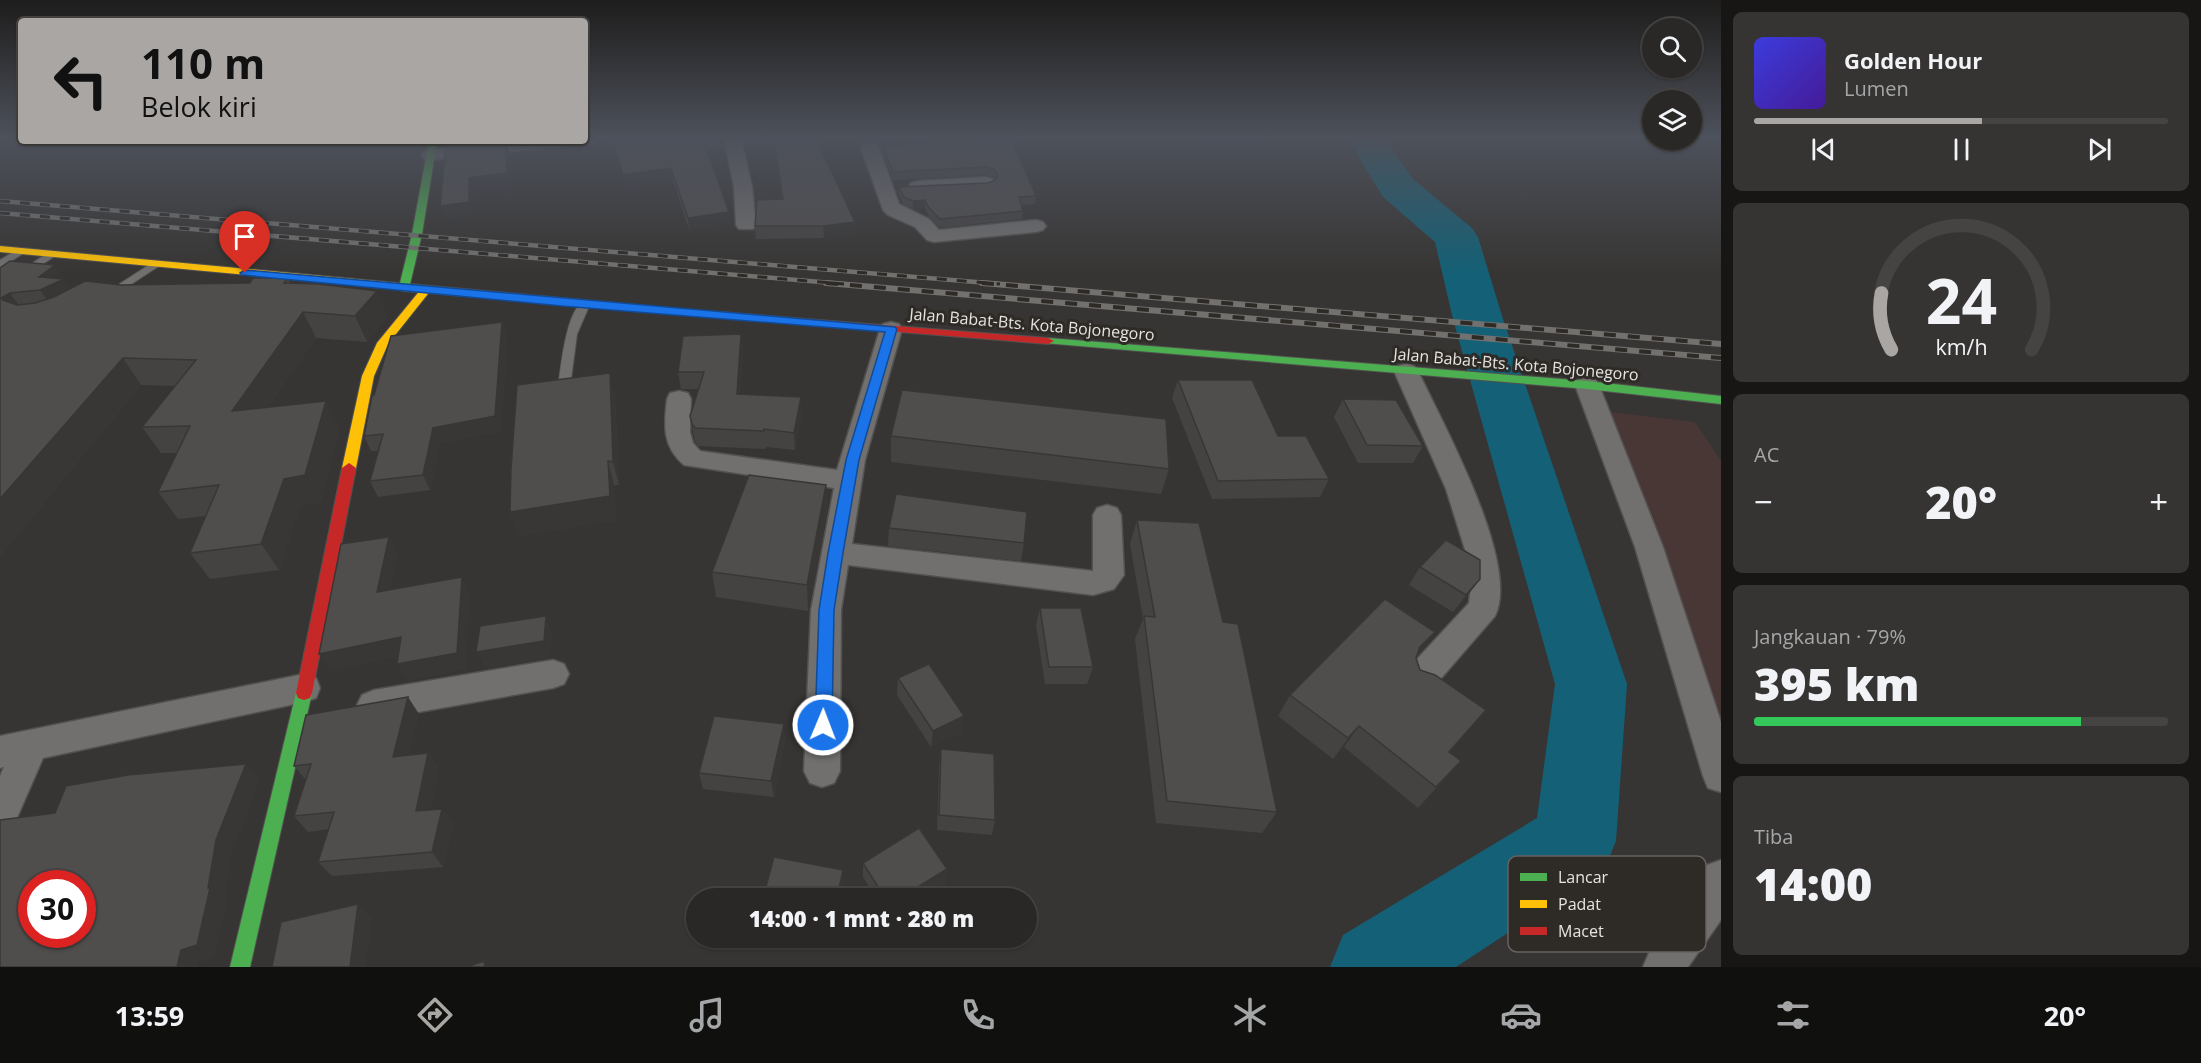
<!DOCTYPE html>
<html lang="id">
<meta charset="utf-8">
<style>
body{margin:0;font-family:"Open Sans",sans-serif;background:#353432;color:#f1f3f6;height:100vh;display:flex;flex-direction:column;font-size:22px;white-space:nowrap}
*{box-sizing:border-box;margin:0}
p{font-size:20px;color:#a5a6a7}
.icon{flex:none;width:33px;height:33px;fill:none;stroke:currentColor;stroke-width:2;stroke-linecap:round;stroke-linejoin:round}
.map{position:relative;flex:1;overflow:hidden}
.details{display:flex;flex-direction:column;gap:12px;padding:12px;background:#171615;width:480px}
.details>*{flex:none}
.banner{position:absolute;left:18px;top:18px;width:570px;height:126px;border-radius:6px;box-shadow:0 2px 4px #0004,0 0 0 2px #454443;background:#a9a6a4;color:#111;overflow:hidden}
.buttons{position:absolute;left:1642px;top:18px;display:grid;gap:12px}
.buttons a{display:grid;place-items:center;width:60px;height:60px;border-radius:50%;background:#292826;box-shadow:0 2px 4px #0004,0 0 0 2px #454443;font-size:30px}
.speed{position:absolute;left:18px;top:870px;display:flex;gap:12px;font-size:30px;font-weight:700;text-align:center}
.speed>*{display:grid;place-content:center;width:78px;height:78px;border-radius:50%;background:#292826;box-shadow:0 2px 4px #0004,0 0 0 2px #454443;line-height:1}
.speed .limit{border:9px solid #d22;background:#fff;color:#111}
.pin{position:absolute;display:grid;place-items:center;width:51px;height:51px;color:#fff;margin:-62px -26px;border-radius:50% 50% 50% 0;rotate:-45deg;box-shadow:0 0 6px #0007}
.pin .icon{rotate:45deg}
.me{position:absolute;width:66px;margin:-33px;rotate:1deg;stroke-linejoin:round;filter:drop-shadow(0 0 4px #0008)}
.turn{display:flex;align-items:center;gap:21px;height:126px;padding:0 24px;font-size:27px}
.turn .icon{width:78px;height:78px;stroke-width:2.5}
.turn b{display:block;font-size:42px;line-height:51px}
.big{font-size:45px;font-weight:800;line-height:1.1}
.details .card{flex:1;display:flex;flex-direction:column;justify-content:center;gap:9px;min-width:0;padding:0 21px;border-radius:9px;background:#353432}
.details .dial{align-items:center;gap:0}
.dial svg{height:156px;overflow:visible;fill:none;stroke:#454443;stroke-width:7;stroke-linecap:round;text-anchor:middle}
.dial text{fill:#f1f3f6;stroke:none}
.song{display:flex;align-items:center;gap:18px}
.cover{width:72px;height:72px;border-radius:9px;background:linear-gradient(135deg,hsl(240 70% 55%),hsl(260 70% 35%))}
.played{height:6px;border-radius:3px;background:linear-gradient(90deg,#a9a6a4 55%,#454443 55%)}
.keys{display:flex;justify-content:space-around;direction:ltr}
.heat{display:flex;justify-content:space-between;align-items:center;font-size:33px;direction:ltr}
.charge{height:9px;border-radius:4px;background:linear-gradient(90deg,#34c759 79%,#454443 0)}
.trip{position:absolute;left:686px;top:888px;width:351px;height:60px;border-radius:30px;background:#292826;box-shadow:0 2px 4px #0004,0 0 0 2px #454443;font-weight:800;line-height:60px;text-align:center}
.dock{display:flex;height:96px;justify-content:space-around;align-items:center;background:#10100f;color:#a5a6a7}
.dock .icon{width:42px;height:42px}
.dock .current{color:#a9a6a4}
.dock b{font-size:27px;color:#f1f3f6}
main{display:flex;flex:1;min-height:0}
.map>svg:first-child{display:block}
</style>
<main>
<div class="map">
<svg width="1721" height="967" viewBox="0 0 1721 967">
<rect width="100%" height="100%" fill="#373533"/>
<polygon fill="#493735" points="1609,412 1695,422 1721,461 1721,721 1688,621"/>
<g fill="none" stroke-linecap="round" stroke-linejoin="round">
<polygon fill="#146076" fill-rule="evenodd" points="1350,138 1388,138 1388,143 1413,179 1472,228 1478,237 1503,319 1627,684 1616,841 1604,870 1456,967 1330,967 1343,935 1537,818 1555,684 1453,319 1435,242 1383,197 1350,143"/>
<g stroke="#525150" stroke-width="2">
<g id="lane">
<polygon points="20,248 24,249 24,253 0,268 0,260"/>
<polygon points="51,251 56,254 55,256 0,292 0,284"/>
<polygon points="155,261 160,264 159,266 113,296 105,296 104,294"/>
<path d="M585 301 590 304 577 334 570 387 564 391 558 387C561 368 566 308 585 301Z"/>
</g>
</g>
<g stroke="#525150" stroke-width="3">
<g id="street">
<polygon points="585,138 598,138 596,142 585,144 578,141 585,141"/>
<polygon points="724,138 741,138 752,187 756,225 753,229 739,229 736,225 734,187"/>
<polygon points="514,141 573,141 570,145 564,146 430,160 424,159 421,155 424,151 430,150"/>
<polygon points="870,143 876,144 879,148 899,204 929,219 939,230 1036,220 1043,222 1046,226 1043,230 1036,232 934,242 927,240 915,227 888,215 883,210 861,148 864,144"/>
<polygon points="986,177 992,179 995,183 992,187 918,193 911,191 909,187 911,183 918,181"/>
<path d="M891 322 899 324 902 329 865 460 852 544 1093 571V515L1097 508 1107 505 1117 508 1121 515 1124 575 1114 589 1093 595 848 565 841 610 840 771 834 783 822 787 810 783 804 771 811 610 834 488 684 465C662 446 664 426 667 399L670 393 679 391 688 393 691 399 690 432 693 443 700 451 837 470 880 329 883 324Z"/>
<path d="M1406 364 1414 366 1418 371C1442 422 1521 564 1495 616L1430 691 1418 695 1406 691 1402 681 1406 671 1469 603 1471 585 1467 556 1446 489 1394 371 1398 366Z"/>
<polygon points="1587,377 1596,380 1599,385 1663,547 1721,722 1721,792 1708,788 1703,776 1635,547 1575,385 1578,380"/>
<polygon points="553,660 564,664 569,674 564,684 553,688 374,720 362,715 357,705 362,695 374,690"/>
<polygon points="304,674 316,678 320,688 316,698 304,702 43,758 13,827 0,832 0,776 4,767 0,768 0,736"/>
<polygon points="1721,860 1721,920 1688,967 1643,967 1649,953 1691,896 1707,865"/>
</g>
</g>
<g stroke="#525150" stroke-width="2">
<g id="fast">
<polygon points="429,141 437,141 422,234 410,284 668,308 672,309 672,313 404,291 394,288 394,284 400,283 412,234"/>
<polygon points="1048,338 1587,381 1721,396 1721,404 1587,389 1044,343 1042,341"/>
<polygon points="304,686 310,688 312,693 250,967 230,967 296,693 298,688"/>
</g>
</g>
<g stroke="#525150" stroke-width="2">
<g id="slow">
<polygon points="0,246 398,283 403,286 398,289 0,252"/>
<polygon points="426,287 431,290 388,344 374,376 356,468 354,471 344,471 342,468 362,376 377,343 422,288"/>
</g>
</g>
<g stroke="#525150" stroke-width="2">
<g id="jam">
<polygon points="668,308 1048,338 1054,341 1048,344 664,313 664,309"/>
<polygon points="349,463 356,468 312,693 310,698 304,700 298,698 296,693 342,468"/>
</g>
</g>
<use href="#lane" fill="#71706f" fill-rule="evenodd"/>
<use href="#street" fill="#71706f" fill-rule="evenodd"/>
<use href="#fast" fill="#4caf50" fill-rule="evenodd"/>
<use href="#slow" fill="#ffc107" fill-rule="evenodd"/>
<use href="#jam" fill="#c62828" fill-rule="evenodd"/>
<g stroke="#72716f" stroke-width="4.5">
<g id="rail-far1">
<polyline points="0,201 1000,284"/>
<polyline points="0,213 844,284"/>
</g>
</g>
<g stroke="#72716f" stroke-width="6">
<g id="rail">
<polyline points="826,283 1721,358"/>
<polyline points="982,283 1721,344"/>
</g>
</g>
<use href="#rail-far1" stroke="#2e2b27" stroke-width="3" stroke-dasharray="10" stroke-linecap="butt"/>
<use href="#rail" stroke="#2e2b27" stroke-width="4" stroke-dasharray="12" stroke-linecap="butt"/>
</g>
<g fill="#454342">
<polygon points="611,138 723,138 724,149 707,150 729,212 730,224 689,230 673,180 626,187"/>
<polygon points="742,138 816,138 855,222 855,234 824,238 756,239 755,226 782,199 776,156 774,146 746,148"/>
<polygon points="868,138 900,138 872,141"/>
<polygon points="990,138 1036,196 1035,204 1021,205 1023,211 1022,219 940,228 929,217 925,208 913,209 904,205 899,195 899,187 987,183 995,180 994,178 986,175 893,180 883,154 883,146"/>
<polygon points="1212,138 1266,138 1265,140 1213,140"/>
<polygon points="0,268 71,288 121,285 250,283 288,278 290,283 388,316 367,342 316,338 269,407 339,427 321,502 300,505 279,570 210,579 190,553 206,516 178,519 158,492 177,453 161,453 142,427 176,386 141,385 0,556"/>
<polygon points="502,322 507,337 501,431 440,443 430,490 378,497 370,481 378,451 371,451 364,436 374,395"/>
<polygon points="741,334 743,351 740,394 802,414 795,450 766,447 765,449 698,446 695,442 690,416 698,389 681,389 678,372"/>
<polygon points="1178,380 1278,436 1329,479 1320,497 1212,499 1172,398"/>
<polygon points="615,396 619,485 614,485 616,520 519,536 510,512"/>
<polygon points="1343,399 1423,446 1413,463 1358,463 1334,417"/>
<polygon points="891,436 1169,469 1161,494 891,462"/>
<polygon points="826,485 827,511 808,611 716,597 712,572"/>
<polygon points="1137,520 1223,622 1277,812 1262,833 1156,823 1135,639 1143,619 1130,544"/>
<polygon points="889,528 1024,543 1021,561 888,546"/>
<polygon points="1420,567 1480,579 1467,596 1453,612 1409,585"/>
<polygon points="1040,608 1093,667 1087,684 1045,684 1036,625"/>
<polygon points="1419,654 1416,658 1449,752 1461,761 1418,808 1344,747 1333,759 1278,716 1290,695"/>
<polygon points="898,678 962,732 931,747 897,695"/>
<polygon points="419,714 408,755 428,753 439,769 430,810 442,809 453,824 443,867 332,876 318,862 329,829 308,832 294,816 306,780 294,766"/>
<polygon points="785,740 774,797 703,789 699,773"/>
<polygon points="941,749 995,820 992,835 937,830 939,765"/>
<polygon points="863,863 947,869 945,884 921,898 876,898 863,877"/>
</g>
<g fill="#383736">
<polygon points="461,141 493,141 462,144"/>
<polygon points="507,141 510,154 511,186 474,191 473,216 445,220 440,206"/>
<polygon points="671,168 673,180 626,187 623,175"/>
<polygon points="925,200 925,208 913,209 913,201"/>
<polygon points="729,212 730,224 689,230 688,218"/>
<polygon points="855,222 855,234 824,238 823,226"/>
<polygon points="55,265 73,290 58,316 40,290 39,277"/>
<polygon points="377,291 388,316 367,342 355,316"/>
<polygon points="10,293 29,319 3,300 1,298"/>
<polygon points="303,312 316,338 249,438 232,411"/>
<polygon points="502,322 507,337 501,431 440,443 430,490 423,475 433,428"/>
<polygon points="741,334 743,351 739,411 737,394"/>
<polygon points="123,358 141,385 0,556 0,499"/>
<polygon points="610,373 615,396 619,485 613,462"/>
<polygon points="801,397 802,414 795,450 794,433"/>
<polygon points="326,401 339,427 321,502 300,505 279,570 261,544 284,479"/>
<polygon points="608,461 614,485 616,520 519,536 510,512"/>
<polygon points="826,485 827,511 808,611 807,585"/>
<polygon points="389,537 398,554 387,610 377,592"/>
<polygon points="462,577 470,595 466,670 408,681 397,664"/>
<polygon points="1480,579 1467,596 1453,612 1466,595"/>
<polygon points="546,616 552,633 551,658 485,669 476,652"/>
<polygon points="1435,632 1419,654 1404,669 1420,647"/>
<polygon points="401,637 411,654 331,671 319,654"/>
<polygon points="408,697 419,714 404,773 393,757"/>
<polygon points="964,716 962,732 931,747 933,731"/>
<polygon points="784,724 785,740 774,797 771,781"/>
<polygon points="1359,726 1344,747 1333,759 1348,738"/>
<polygon points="428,753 439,769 427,827 416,811"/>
<polygon points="246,764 260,780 232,855 225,900 227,901 215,958 199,962 198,967 177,967 181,950 208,888 216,840"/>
<polygon points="442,809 453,824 443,867 432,852"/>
<polygon points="947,869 945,884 921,898 900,898"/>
<polygon points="843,870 844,884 841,898 837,898"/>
<polygon points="358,904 372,918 366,967 350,967"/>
<polygon points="484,961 489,967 485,967"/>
</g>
<g fill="#504e4d" stroke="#383736" stroke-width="1.5" fill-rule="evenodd">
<polygon points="612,138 714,138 703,139 729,212 688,218 671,168 623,175"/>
<polygon points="774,138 816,138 855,222 823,226 755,226 757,200 783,199"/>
<polygon points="990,138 1011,138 1036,196 1019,197 1023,211 940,219 929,208 925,200 913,201 904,197 899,187 987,183 994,181 998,176 995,170 987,167 893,172 883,146"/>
<polygon points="506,141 507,173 469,178 469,202 440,206 446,147"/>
<polygon points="10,261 55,265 39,277 64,279 40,290 10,293 1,298 3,300 17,305 35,303 54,297 85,281 121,285 250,283 253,278 288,278 284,283 319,284 377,291 355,316 303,312 232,411 326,401 305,475 284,479 261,544 190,553 219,485 158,492 190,426 142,427 196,360 123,358 0,499 0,268"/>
<polygon points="502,322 495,416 433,428 423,475 370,481 383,434 364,436 372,396 374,395 391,336"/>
<polygon points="741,334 737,394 801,397 794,433 764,429 764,431 695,428 692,424 690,416 704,372 678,372 683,336"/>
<polygon points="610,373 613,462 608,461 610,496 510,512 511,469 517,385"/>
<polygon points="1178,380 1252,380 1278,436 1306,436 1329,479 1218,481"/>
<polygon points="902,390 1166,419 1169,469 891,436"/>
<polygon points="1343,399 1396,400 1423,446 1367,445"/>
<polygon points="749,475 826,485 807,585 712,572"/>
<polygon points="896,494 1027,512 1024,543 889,528"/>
<polygon points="1137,520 1199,523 1223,622 1238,624 1277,812 1167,801 1144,616 1155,617"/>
<polygon points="389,537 377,592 462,577 457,653 397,664 401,637 319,654 341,544"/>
<polygon points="1446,540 1480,560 1480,579 1466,595 1420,567"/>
<polygon points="1385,599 1435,632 1420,647 1416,658 1420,670 1435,675 1486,710 1449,752 1461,761 1436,787 1359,726 1348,738 1290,695"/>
<polygon points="1040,608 1081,608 1093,667 1049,667"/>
<polygon points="546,616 544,641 476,652 480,626"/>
<polygon points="929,664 964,716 933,731 898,678"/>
<polygon points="408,697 393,757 428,753 416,811 442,809 432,852 318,862 334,812 294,816 311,764 294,766 306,715"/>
<polygon points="714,716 784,724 771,781 699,773"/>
<polygon points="941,749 994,754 995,820 939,815"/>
<path d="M246 764 216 840 208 888H210L197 945 181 950 177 967H0V820L55 813 66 786 128 775ZM32 884H82V934H32Z"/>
<polygon points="919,828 947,869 900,898 885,898 863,863"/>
<polygon points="774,857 843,870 837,898 763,898"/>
<polygon points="358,904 350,967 272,967 281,922"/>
<polygon points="484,961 485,967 467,967"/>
</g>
<linearGradient id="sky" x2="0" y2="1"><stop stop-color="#1e1d1c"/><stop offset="0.5" stop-color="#4d515b"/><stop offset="1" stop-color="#4d515b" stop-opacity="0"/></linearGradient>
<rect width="1721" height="274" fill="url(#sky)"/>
<polygon fill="#1a73e8" stroke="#114b97" stroke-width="1.5" points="245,270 895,327 897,329 859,460 843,553 834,610 832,725 829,731 823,733 817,731 815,725 819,610 828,553 846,460 885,332 562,306 242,275 240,273"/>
<g text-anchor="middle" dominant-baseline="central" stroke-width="6" stroke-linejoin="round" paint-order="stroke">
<g font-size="16" fill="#e6e3e1" stroke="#2e2b27">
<text transform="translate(1032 324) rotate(5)">Jalan Babat-Bts. Kota Bojonegoro</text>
<text transform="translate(1516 364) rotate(5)">Jalan Babat-Bts. Kota Bojonegoro</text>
</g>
</g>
<rect x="1508" y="856" width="198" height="96" rx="9" fill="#2e2b27" stroke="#65625f" stroke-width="1.5"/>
<rect x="1520" y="873" width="27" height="8" fill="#4caf50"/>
<rect x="1520" y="900" width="27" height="8" fill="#ffc107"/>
<rect x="1520" y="927" width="27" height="8" fill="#c62828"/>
<g font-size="16" fill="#e6e3e1">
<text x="1558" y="883">Lancar</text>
<text x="1558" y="910">Padat</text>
<text x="1558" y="937">Macet</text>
</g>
</svg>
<div class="buttons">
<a><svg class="icon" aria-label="search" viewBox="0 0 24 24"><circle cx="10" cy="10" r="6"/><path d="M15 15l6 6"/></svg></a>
<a><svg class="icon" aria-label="layers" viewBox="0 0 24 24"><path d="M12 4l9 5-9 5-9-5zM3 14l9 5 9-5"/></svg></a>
</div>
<div class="speed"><div class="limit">30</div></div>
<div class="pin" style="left:245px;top:273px;background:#d93025"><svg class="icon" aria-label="arrive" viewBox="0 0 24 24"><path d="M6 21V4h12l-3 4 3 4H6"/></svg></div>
<svg class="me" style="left:823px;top:725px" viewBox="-20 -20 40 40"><circle r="17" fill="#1a73e8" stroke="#fff" stroke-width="3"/><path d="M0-11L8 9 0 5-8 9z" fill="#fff"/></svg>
<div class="trip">14:00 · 1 mnt · 280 m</div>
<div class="banner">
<div class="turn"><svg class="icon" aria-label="left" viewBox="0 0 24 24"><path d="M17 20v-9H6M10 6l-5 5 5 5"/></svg><div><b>110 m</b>Belok kiri</div></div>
</div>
</div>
<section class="details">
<div class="card">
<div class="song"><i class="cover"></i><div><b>Golden Hour</b><p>Lumen</p></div></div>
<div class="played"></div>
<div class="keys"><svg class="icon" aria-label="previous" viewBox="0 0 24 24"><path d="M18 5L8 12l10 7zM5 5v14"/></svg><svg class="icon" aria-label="pause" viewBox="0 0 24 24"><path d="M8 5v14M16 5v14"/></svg><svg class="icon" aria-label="next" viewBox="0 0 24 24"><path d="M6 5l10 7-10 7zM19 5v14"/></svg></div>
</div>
<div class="card dial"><svg viewBox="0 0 100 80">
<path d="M14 69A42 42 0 1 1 86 69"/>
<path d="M14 69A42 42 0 0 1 9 40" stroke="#a9a6a4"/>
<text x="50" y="56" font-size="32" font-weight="700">24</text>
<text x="50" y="72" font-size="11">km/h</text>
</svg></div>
<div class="card"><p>AC</p>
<div class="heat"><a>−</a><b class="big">20°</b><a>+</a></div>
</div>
<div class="card"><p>Jangkauan · 79%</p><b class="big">395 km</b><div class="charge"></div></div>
<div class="card"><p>Tiba</p><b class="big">14:00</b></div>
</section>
</main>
<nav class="dock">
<b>13:59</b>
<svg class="icon current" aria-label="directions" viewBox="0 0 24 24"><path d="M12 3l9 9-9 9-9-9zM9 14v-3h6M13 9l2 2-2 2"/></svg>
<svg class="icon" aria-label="music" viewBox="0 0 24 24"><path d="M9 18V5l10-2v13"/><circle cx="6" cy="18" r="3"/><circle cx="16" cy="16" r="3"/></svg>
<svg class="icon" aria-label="phone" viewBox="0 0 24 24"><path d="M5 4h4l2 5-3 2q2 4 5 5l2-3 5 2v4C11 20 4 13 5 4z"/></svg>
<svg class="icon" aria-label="climate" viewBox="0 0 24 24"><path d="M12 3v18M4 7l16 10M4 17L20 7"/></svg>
<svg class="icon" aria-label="car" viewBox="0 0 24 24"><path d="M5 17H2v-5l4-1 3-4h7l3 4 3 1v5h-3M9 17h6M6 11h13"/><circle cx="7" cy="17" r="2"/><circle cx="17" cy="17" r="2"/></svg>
<svg class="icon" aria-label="filters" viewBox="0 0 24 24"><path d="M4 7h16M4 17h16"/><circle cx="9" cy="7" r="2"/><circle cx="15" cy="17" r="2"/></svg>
<b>20°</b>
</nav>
